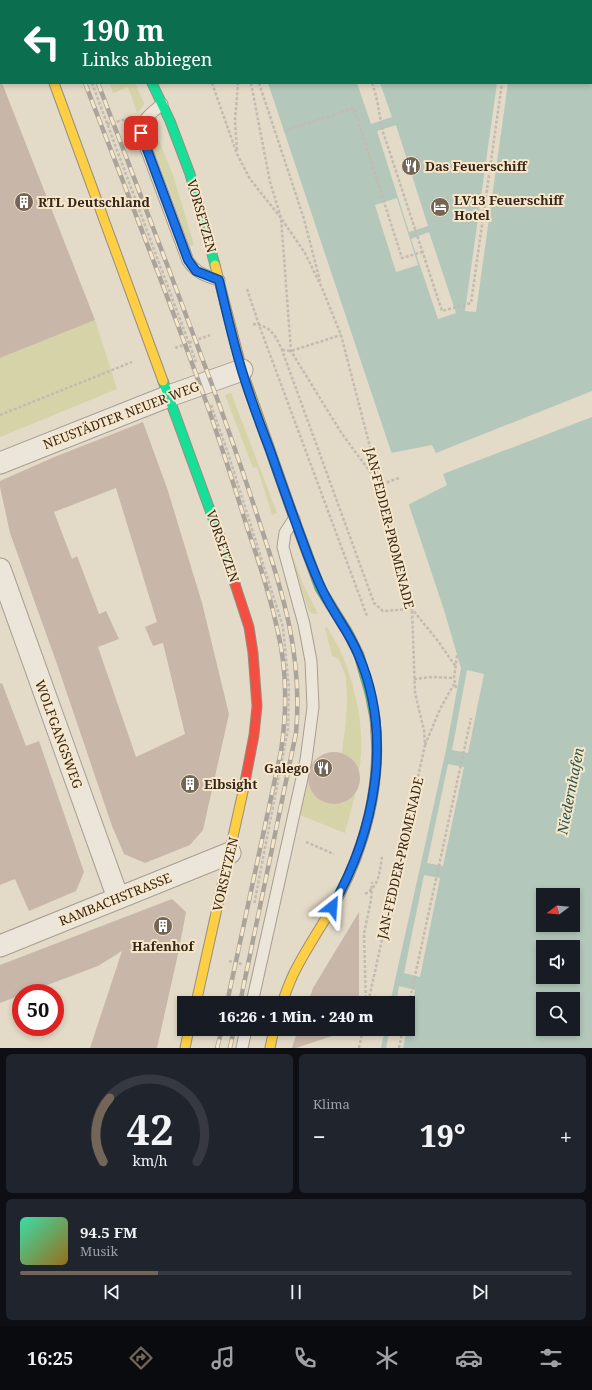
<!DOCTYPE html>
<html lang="de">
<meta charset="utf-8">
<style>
body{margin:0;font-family:"Noto Serif",serif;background:#20242c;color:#f1f3f6;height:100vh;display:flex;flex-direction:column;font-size:15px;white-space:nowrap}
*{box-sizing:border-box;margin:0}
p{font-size:13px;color:#9ea1a6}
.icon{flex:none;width:22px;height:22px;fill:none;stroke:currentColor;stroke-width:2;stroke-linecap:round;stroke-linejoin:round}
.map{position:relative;height:1048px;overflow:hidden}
.drawer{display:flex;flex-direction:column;gap:6px;padding:6px;background:#0d0f14;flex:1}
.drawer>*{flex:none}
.banner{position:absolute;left:0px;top:0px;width:592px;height:84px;box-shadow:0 2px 6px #0003;background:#0b6e4f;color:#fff;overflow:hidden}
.needle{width:26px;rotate:254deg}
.tools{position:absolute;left:536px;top:888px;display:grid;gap:8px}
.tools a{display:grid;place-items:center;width:44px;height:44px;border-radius:0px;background:#171b24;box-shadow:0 2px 6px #0003;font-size:20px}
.speed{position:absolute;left:12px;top:984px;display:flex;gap:8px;font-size:20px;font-weight:700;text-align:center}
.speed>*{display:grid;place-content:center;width:52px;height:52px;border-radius:50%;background:#171b24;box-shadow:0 2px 6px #0003;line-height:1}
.speed .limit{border:6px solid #d22;background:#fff;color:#111}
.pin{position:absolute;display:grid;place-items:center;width:34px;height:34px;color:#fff;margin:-17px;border-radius:8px;box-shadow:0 2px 6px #0006}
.me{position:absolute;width:44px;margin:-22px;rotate:28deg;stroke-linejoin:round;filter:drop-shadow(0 0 3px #0008)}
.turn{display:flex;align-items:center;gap:14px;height:84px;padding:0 16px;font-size:18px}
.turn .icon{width:52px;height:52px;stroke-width:2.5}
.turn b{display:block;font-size:28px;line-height:34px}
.big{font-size:30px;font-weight:800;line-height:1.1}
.drawer .widget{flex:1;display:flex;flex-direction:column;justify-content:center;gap:6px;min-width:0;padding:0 14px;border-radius:6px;background:#20242c}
.drawer .dial{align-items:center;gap:0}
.dial svg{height:104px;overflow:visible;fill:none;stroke:#363941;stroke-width:7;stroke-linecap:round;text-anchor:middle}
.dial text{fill:#f1f3f6;stroke:none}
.song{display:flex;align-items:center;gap:12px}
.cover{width:48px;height:48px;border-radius:6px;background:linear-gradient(135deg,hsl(160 70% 55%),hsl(40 70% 35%))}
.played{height:4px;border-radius:2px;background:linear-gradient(90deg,#736557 25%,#363941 25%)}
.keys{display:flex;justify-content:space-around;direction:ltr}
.heat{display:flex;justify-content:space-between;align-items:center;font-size:22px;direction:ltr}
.drawer .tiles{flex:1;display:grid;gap:6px;grid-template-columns:1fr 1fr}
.widget:last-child{grid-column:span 2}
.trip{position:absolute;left:177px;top:996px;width:238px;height:40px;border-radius:0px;background:#171b24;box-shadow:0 2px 6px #0003;font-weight:800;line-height:40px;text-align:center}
.tabs{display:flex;height:64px;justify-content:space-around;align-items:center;background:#090b0e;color:#9ea1a6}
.tabs .icon{width:28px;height:28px}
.tabs .selected{color:#736557}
.tabs b{font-size:18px;color:#f1f3f6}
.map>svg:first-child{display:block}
</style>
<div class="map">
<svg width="592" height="1048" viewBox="0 0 592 1048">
<rect width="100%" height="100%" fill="#e3dac7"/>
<g fill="#d6d3a8">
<polygon points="110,83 135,83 144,103 143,106 137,113 128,87 113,93"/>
<polygon points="152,124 173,175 194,245 190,246 150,138 149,130"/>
<polygon points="95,320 117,389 0,437 0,358"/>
<polygon points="231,393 277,513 272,515 257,467 253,468 225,395"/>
<polygon points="290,554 292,554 303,584 318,614 311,613 309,611"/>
<path d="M327 627C332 636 338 645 342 655 356 687 366 735 359 770L353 760 342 753 346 719 347 701 346 677 339 659 332 656 325 628Z"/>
<path d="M307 775C309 804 338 815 356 791L345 833 300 815Z"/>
</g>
<path fill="#b3c8ba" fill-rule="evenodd" d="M241 0H592V1048H381L385 1029H408V1003H390L446 750 461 668 444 610 268 83H591V1H241ZM543 895H573V925H543ZM543 947H573V977H543ZM543 999H573V1029H543Z"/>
<g fill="#e3dac7">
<polygon points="357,83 380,83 392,117 371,124"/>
<polygon points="497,83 508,83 476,312 465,311"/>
<polygon points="396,125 428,226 409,232 377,131"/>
<polygon points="397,198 418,265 396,272 375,205"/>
<polygon points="429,232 456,313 438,319 411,239"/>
<polygon points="592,391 592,417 443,474 447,485 408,505 391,453 432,445 436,453"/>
<polygon points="467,670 484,674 468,753 452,750"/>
<polygon points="448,764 464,767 443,866 427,863"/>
<polygon points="424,875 440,878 420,977 404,973"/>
<polygon points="399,986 415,990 408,1025 408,1003 396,1003"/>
<polygon points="390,1029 407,1029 403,1048 386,1048"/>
</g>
<g fill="#c8b7a8" fill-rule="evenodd">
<polygon points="0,82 2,83 95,320 0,358"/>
<path d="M143 422 168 491 202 603 229 714 203 830 190 845 145 863 124 854 112 826 57 664 10 533 0 487V481L52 458ZM116 488 157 622 145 627 153 646 163 643 185 734 136 757 98 647 119 639 106 611 99 614 77 556 72 559 54 512Z"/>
<polygon points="2,683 26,746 39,741 84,872 76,891 29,911 15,879 0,885 0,684"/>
<circle cx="334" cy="778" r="26"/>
<polygon points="172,899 186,912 178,954 157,1048 90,1048 122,951 98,966 26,993 21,993 21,995 0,1003 0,965"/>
<polygon points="359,912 359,1003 308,1003 313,988"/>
<polygon points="298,1029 349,1029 347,1031 296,1048 292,1048"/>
</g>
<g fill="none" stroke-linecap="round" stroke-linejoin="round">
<g stroke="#a89e91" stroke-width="13">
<g id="lane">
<path d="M162 104C148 116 138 121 143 140L188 261C196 273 206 276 219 280"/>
<polyline points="252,1003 306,760 313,707 311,661 304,624 283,547 285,533 294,519"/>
<polyline points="242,1048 246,1029"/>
</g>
</g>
<g stroke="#a89e91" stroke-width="23">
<g id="street">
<polyline points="0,463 169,396 242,370"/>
<polyline points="0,569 118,898"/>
<polyline points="0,946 230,853"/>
</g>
</g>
<g stroke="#978e81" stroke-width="11">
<g id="fast">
<polyline points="122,0 123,1"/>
<polyline points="152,83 170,121 190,174 215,265"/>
<polyline points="163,381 227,557 235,584"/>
<polyline points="294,518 320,588 348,633 359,655 370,693 375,718 376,732"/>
</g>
</g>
<g stroke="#978e81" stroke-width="11">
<g id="slow">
<polyline points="54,83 163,381"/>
<polyline points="215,265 242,370 294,518"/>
<polyline points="196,1003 244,787"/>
<path d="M282 1003C286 992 290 980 296 969 309 944 325 921 339 896 365 846 380 788 376 732"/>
<polyline points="185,1048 189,1029"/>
<polyline points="270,1048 274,1029"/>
</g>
</g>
<g stroke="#978e81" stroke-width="11">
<g id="jam">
<polyline points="23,0 24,1"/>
<polyline points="235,584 249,627 253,653 257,706 254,735 244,787"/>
</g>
</g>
<g stroke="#c3bbb1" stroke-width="2.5" stroke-dasharray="3 2" stroke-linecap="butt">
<polyline points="61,0 62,1"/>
<polyline points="83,0 83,1"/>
<polyline points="152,0 152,1"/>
<polyline points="167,0 167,1"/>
<polyline points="189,0 190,1"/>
<polyline points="231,0 231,1"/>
<polyline points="344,1 344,0"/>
<polyline points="514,1 514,0"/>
<polyline points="0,34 1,34"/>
<polyline points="92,83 196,362"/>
<polyline points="212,83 237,154 250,179 281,218 305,253 322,288 341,335 412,609 415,693 424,730 425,745 368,1003"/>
<polyline points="251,83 270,182 281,218 291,351 342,434 380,485 399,478"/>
<polyline points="259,83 304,219 320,281"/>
<path d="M372 83C378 99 379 115 383 132L442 311 471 303 502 83"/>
<polyline points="107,124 127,119"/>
<polyline points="284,131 354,108 402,258 422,252"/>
<polyline points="237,150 235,121 238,83"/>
<polyline points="247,289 259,325 367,616"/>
<path d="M253 324C270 325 276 336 282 350L374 603 383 611 412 609 438 641 456 667"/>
<polyline points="175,348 210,335"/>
<polyline points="282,350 291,351 341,335"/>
<polyline points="211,405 228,453 283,627 289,689 288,729 254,905"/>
<polyline points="0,415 132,362"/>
<polyline points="414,679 432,677 454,678"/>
<polyline points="456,688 454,678 457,655"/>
<polyline points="425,745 440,709 454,684"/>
<polyline points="306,842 334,854"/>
<path d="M365 894C380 885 379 873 382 857"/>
<polyline points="229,961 242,964"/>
<polyline points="366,1003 364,934 371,900 372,882"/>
<polyline points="408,1008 471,718"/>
<polyline points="359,1048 363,1029"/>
<polyline points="399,1048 403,1029"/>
</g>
<use href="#lane" stroke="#ebe5da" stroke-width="11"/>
<use href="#street" stroke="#ebe5da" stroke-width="21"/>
<use href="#fast" stroke="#16e098" stroke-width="9"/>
<use href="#slow" stroke="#ffcf43" stroke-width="9"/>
<use href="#jam" stroke="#f24e42" stroke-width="9"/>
<g stroke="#aaa49a" stroke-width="4.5">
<g id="rail">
<polyline points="55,0 55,1"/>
<polyline points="67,0 67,1"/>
<path d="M85 83C125 187 166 291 204 396 220 441 234 485 248 530 259 562 270 595 277 628 287 668 287 711 281 751L227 1003"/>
<path d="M98 83C136 183 174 282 211 382 228 428 244 475 259 521 283 592 303 657 296 733L240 1003"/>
<polyline points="217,1048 222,1029"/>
<polyline points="230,1048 234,1029"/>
</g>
</g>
<use href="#rail" stroke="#f7e7ca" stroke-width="3" stroke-dasharray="9" stroke-linecap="butt"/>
</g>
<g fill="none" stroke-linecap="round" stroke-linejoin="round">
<g stroke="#114b97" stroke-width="10">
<path id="route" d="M141 133 188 260 196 271 219 280C226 311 233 341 242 371 250 397 260 424 270 450 282 485 295 521 308 556 314 571 319 585 327 599 337 618 350 634 358 654 394 736 375 832 332 907"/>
</g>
<use href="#route" stroke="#1a73e8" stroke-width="7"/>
</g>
<defs>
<g id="restaurant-disc" transform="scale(1)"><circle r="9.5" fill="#736557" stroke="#f7e7ca"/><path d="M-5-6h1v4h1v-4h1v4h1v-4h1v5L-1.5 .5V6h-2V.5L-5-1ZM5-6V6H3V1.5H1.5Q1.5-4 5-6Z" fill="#fff"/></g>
<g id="building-disc" transform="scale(1)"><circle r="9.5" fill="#736557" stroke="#f7e7ca"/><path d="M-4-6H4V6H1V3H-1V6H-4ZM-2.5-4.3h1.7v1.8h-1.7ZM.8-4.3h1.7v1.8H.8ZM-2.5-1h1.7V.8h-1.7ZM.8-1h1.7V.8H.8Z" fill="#fff"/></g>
<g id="hotel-disc" transform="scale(1)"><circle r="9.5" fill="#736557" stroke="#f7e7ca"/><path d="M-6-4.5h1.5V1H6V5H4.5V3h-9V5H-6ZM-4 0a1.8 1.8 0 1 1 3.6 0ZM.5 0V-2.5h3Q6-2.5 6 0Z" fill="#fff"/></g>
</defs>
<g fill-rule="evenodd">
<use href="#restaurant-disc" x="411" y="166"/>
<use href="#building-disc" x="24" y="202"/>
<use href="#hotel-disc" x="440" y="207"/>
<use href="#restaurant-disc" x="323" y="768"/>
<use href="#building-disc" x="190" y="784"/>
<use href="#building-disc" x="163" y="926"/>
</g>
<g text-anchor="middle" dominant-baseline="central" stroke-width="4" stroke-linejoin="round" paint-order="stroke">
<g font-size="13" font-weight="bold" fill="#36261a" stroke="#f7e7ca" text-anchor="start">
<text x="425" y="166">Das Feuerschiff</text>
<text x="454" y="200">LV13 Feuerschiff<tspan x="454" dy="15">Hotel</tspan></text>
<text x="38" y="202">RTL Deutschland</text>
<text x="309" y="768" text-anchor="end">Galego</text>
<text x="204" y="784">Elbsight</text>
<text x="163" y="946" text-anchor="middle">Hafenhof</text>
</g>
<g font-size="13" fill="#36261a" stroke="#f7e7ca">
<text transform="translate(202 216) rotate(74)">VORSETZEN</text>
<text transform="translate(121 415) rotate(-21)">NEUSTÄDTER NEUER WEG</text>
<text transform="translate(390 528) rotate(76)">JAN-FEDDER-PROMENADE</text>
<text transform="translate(223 546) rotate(71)">VORSETZEN</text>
<text transform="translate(59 734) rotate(70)">WOLFGANGSWEG</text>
<text transform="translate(400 858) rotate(-77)">JAN-FEDDER-PROMENADE</text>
<text transform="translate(225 874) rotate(-77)">VORSETZEN</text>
<text transform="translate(115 899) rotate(-22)">RAMBACHSTRASSE</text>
</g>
<g font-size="14" font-style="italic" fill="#285751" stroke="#f7e7ca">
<text transform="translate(570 791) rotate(-79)">Niedernhafen</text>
</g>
</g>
</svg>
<div class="tools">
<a><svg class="needle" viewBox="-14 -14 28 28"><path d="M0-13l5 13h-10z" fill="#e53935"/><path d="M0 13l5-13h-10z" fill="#9ea1a6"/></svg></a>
<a><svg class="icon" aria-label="sound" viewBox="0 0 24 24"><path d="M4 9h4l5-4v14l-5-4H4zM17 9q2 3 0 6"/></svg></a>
<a><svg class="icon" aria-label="search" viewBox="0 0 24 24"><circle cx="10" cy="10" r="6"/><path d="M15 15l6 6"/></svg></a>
</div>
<div class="speed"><div class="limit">50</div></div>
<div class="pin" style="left:141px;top:133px;background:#d93025"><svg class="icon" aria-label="arrive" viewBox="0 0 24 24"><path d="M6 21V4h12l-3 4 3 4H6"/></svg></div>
<svg class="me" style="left:332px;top:907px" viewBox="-20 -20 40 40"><path d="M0-17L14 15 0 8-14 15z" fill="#1a73e8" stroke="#fff" stroke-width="4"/></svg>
<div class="trip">16:26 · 1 Min. · 240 m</div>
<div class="banner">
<div class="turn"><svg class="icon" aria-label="left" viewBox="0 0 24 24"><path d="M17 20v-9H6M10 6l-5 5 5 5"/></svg><div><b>190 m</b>Links abbiegen</div></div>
</div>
</div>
<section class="drawer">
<div class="tiles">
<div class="widget dial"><svg viewBox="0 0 100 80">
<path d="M14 69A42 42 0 1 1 86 69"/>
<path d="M14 69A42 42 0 0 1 19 20" stroke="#736557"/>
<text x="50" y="56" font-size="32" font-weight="700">42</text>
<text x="50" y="72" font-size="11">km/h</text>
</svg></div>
<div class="widget"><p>Klima</p>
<div class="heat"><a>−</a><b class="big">19°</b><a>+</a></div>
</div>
<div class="widget">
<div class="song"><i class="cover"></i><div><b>94.5 FM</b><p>Musik</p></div></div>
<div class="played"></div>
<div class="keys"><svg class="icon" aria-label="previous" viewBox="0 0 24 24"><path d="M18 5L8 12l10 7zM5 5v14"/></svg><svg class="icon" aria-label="pause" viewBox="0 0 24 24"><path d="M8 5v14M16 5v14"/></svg><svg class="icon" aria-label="next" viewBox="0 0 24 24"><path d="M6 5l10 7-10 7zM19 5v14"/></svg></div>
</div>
</div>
</section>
<nav class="tabs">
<b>16:25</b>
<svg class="icon selected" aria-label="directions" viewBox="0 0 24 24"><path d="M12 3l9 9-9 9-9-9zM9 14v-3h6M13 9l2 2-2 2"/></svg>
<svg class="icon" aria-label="music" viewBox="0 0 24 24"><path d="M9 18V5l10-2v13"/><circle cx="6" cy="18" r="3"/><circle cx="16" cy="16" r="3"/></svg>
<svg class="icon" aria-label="phone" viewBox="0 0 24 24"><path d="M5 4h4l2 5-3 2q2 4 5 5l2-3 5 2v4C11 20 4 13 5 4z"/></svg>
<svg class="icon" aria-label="climate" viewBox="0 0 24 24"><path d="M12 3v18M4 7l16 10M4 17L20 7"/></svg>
<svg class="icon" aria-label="car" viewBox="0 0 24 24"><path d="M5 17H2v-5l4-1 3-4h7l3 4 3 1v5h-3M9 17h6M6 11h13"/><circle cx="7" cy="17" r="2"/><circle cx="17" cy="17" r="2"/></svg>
<svg class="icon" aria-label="filters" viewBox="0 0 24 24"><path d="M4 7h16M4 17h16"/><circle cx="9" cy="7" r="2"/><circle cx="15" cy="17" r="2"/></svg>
</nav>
